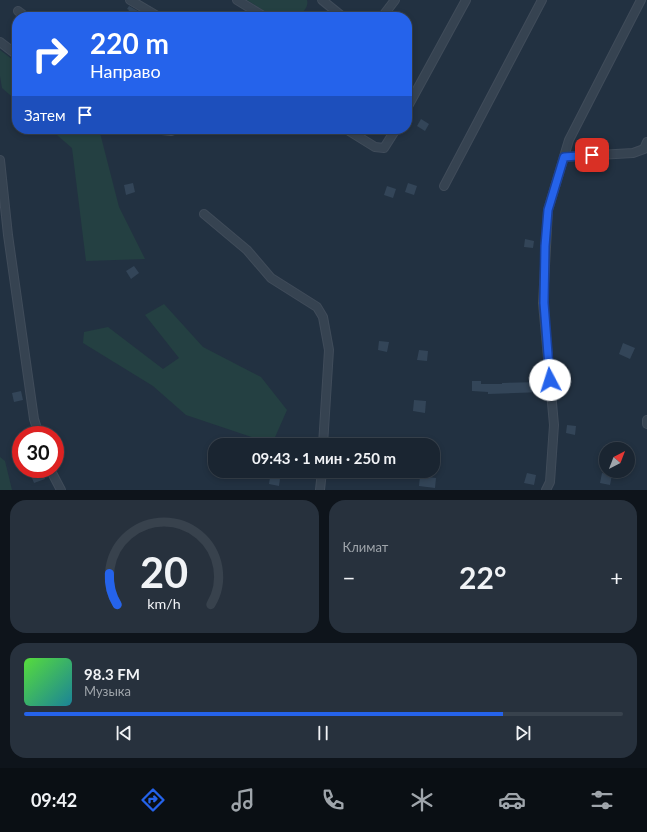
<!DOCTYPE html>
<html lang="ru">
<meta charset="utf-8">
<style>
body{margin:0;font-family:Lato,sans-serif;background:#27313d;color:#f1f3f6;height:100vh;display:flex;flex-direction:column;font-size:15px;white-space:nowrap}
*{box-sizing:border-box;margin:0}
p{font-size:13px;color:#9fa5ab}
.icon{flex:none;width:22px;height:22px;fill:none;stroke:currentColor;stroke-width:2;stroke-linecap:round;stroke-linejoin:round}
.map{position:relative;height:490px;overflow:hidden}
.side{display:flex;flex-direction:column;gap:10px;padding:10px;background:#0e141b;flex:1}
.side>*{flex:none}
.guide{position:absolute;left:12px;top:12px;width:400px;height:122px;border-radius:16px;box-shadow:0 2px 6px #0003,0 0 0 1px #38424d;background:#2563eb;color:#fff;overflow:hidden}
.needle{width:26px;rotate:42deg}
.fabs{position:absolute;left:599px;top:442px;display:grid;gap:8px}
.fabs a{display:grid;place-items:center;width:36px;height:36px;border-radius:50%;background:#1a2531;box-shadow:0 2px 6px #0003,0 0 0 1px #38424d;font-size:20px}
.speed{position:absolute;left:12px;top:426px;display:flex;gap:8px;font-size:20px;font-weight:700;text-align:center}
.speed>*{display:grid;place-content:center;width:52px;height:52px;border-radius:50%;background:#1a2531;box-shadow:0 2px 6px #0003,0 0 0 1px #38424d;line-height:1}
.speed .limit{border:6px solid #d22;background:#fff;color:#111}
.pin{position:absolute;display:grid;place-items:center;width:34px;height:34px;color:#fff;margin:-17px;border-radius:8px;box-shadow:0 2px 6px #0006}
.me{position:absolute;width:44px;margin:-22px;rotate:355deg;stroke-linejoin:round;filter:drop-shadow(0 0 3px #0008)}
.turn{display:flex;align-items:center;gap:14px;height:84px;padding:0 12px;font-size:18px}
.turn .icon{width:52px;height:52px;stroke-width:2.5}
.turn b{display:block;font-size:28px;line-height:34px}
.then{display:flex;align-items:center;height:38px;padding:0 12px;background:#0003;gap:8px;font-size:15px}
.big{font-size:30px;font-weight:700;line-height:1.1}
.side .card{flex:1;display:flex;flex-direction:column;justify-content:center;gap:6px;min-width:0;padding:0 14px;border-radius:16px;background:#27313d}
.side .dial{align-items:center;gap:0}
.dial svg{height:104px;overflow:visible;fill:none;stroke:#38424d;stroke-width:7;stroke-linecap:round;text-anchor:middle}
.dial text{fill:#f1f3f6;stroke:none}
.song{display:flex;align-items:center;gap:12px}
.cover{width:48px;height:48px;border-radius:6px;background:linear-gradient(135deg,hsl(110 70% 55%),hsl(190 70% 35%))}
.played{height:4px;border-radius:2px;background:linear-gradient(90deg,#2563eb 80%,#38424d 80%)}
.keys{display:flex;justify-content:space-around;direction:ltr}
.heat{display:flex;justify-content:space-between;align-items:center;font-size:22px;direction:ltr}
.side .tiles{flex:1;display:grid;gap:10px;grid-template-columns:1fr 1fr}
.card:last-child{grid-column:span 2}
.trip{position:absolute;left:208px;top:438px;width:232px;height:40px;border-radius:16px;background:#1a2531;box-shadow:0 2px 6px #0003,0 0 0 1px #38424d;font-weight:700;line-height:40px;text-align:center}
.dock{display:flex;height:64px;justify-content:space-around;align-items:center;background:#0a0f14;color:#9fa5ab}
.dock .icon{width:28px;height:28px}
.dock .on{color:#2563eb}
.dock b{font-size:18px;color:#f1f3f6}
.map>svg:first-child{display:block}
</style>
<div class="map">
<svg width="647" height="490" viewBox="0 0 647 490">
<rect width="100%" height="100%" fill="#223141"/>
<g fill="#244042">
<path d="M247 0H307C309 7 303 12 298 17H274Z"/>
<polygon points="0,50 17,63 17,101 2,88 0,76"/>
<polygon points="50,129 99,129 119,207 145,259 86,261 72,148"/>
<polygon points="164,304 203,347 261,377 287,410 272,444 186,415 153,386 83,343 84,332 108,327 163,369 179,358 145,315"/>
<polygon points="0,457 5,461 12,490 0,490"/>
</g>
<g fill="#334558">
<polygon points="129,6 138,11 134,17 124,17 129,10 127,9"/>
<polygon points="421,119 429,124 425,131 417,126"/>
<polygon points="133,183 135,192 126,195 124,185"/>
<polygon points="408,183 417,186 414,195 405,192"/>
<polygon points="387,186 396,189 393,198 384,195"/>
<polygon points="525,239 534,241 533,248 524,247"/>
<polygon points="134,266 139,273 131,279 126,271"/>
<polygon points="379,341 389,342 387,352 378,350"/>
<polygon points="623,343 635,348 630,359 619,354"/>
<polygon points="419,350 428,351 427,361 417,360"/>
<polygon points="472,381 481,381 481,384 502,384 502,383 543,382 543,392 488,394 488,392 472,391"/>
<polygon points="21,391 23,400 14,402 12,393"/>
<polygon points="414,400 426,401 425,413 413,411"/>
<polygon points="567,425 576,426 575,435 566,433"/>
<polygon points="39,469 42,469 45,479 34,483 30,473"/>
<polygon points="271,471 281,471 279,486 269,484"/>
<polygon points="527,473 536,475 534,485 524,483"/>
<polygon points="602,473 612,475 610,485 600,483"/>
<polygon points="420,476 436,478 435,488 419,486"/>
</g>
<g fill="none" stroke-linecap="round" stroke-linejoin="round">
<g stroke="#404c5a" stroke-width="10">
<g id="minor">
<polyline points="130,0 159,17"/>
<polyline points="237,0 265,17"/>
<polyline points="322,0 343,17"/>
<polyline points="18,11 26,17"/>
<polyline points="382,17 395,0"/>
<polyline points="0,42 17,55"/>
<polyline points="407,108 466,0"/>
<polyline points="153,129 171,131 176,129"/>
<polyline points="346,129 375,147 384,148 396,129"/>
<polyline points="564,157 633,153 644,149 647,142"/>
<polyline points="0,160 8,235 34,419 39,435"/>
<polyline points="444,186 542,0"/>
<polyline points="204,214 247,250 271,278 317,307 323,317 329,350 323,445"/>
<polyline points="647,420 647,424"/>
<polyline points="50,469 61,490"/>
<polyline points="320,490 322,471"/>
<polyline points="546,490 550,482 554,425 543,303 548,210 569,140 641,0"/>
</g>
</g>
<use href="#minor" stroke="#364351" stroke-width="8"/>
</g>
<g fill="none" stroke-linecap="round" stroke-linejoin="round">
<g stroke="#184099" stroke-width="10">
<polyline id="route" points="550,380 544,303 545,246 548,210 564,157 592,155"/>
</g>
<use href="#route" stroke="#2563eb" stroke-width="7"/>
</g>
</svg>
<div class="fabs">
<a><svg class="needle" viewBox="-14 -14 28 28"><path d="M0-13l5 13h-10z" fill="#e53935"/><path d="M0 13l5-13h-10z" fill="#9fa5ab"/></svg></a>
</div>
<div class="speed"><div class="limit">30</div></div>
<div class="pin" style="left:592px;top:155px;background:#d93025"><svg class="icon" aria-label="arrive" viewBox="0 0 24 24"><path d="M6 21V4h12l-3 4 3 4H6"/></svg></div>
<svg class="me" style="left:550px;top:380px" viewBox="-20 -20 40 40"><circle r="19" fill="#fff"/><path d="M0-13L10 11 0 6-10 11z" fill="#2563eb"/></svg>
<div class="trip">09:43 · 1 мин · 250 m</div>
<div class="guide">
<div class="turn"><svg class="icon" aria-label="right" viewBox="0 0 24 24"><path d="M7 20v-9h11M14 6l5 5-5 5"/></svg><div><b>220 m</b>Направо</div></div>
<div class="then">Затем<svg class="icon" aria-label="arrive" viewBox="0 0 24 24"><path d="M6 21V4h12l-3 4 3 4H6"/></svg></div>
</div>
</div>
<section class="side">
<div class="tiles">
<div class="card dial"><svg viewBox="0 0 100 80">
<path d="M14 69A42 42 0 1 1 86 69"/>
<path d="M14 69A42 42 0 0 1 8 45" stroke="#2563eb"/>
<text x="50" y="56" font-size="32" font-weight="700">20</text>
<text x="50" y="72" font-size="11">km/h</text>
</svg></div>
<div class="card"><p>Климат</p>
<div class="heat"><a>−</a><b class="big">22°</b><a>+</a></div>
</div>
<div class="card">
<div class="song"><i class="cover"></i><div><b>98.3 FM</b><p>Музыка</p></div></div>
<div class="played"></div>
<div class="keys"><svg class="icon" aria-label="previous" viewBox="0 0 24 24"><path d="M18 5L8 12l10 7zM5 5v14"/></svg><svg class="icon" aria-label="pause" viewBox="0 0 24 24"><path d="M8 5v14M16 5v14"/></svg><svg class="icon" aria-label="next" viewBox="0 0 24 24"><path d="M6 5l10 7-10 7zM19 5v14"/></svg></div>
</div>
</div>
</section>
<nav class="dock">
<b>09:42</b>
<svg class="icon on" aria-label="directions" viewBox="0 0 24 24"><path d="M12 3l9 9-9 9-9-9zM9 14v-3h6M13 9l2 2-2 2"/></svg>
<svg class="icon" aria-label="music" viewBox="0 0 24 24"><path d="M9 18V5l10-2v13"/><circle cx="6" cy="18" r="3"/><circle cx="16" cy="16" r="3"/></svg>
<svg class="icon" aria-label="phone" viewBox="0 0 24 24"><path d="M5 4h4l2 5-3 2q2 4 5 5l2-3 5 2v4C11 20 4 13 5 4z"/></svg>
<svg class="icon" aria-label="climate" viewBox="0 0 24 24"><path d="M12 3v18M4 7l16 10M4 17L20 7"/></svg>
<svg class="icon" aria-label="car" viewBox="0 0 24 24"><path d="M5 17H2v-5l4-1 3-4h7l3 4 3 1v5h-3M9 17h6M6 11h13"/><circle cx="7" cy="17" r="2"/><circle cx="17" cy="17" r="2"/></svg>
<svg class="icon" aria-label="filters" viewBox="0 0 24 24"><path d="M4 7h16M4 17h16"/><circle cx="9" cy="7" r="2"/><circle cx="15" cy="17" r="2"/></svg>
</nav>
